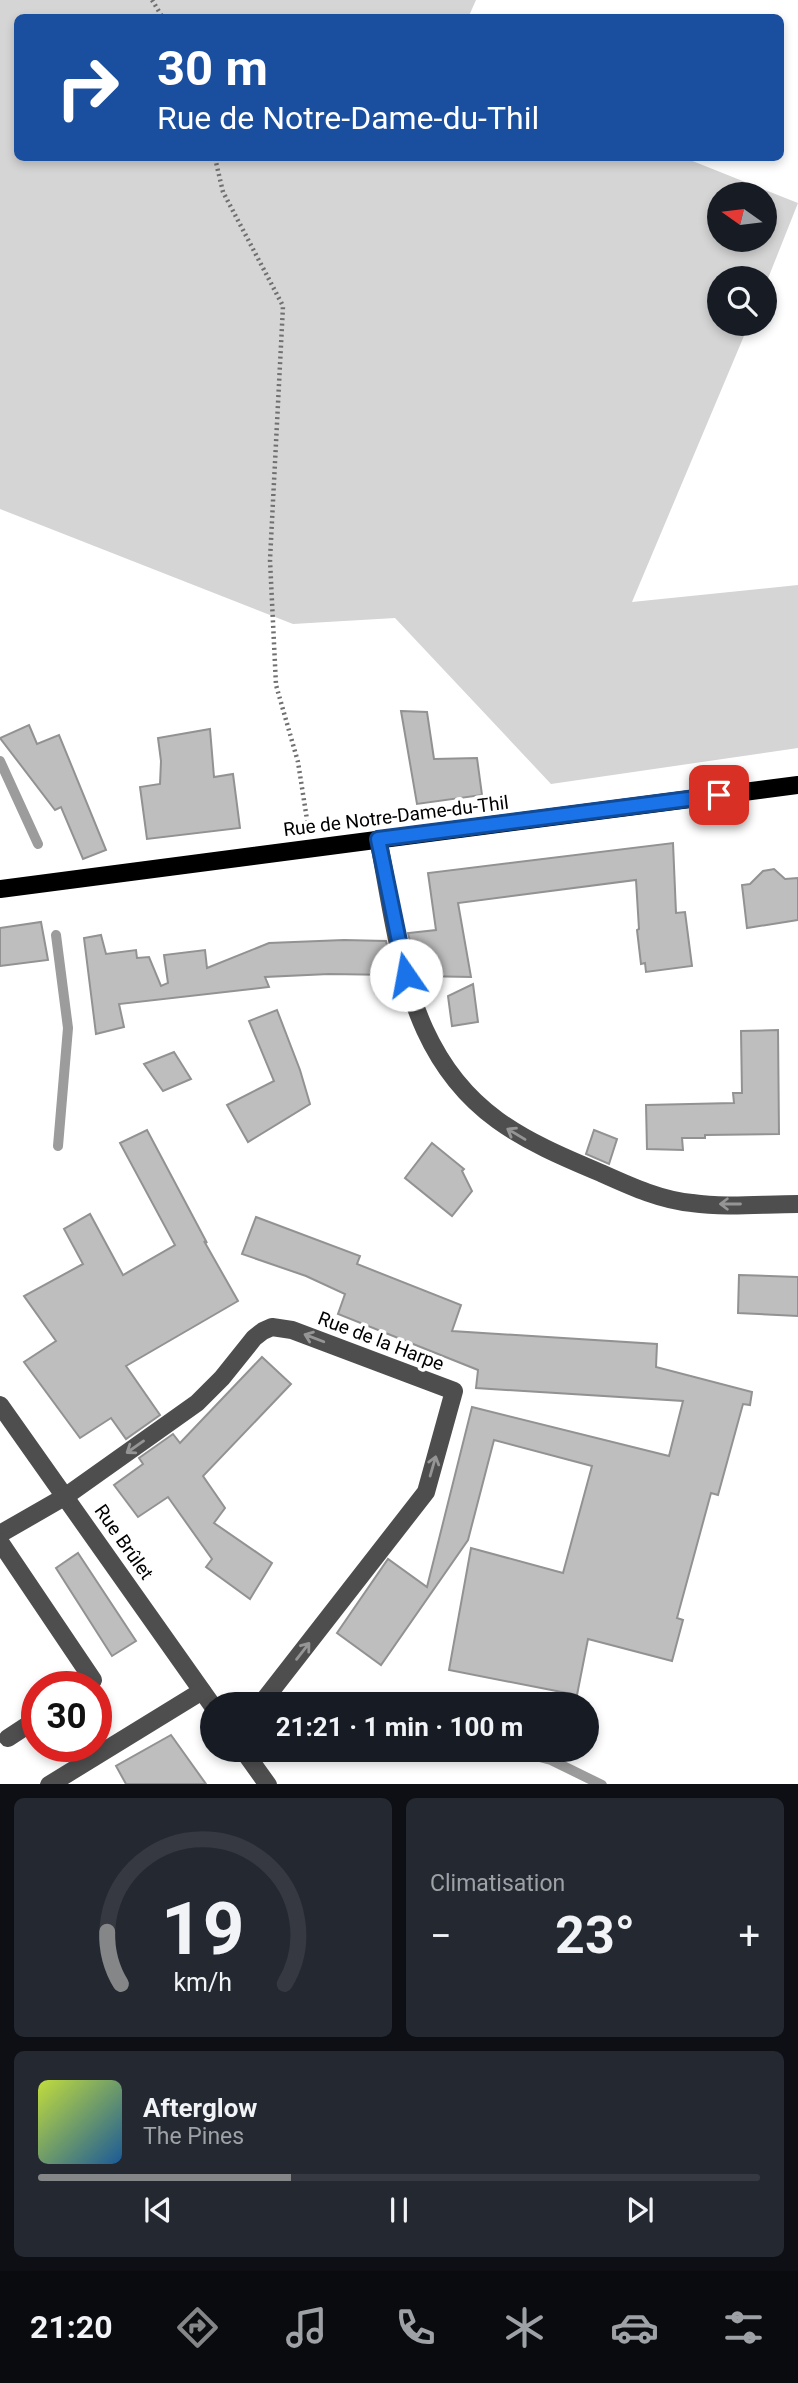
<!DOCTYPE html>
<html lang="fr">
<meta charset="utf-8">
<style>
body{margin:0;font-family:Roboto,sans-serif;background:#242831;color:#f1f3f6;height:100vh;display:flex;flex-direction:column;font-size:26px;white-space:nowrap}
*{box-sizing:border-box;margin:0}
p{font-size:23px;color:#9ea1a6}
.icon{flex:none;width:38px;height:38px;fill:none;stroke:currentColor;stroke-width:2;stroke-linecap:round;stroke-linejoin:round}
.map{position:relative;height:1784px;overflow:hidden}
.drawer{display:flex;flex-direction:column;gap:14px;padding:14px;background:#0d0f14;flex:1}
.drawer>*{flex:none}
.banner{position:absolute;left:14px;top:14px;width:770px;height:147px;border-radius:10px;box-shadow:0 4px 10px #0003;background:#1a4fa0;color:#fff;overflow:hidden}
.needle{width:46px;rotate:284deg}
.tools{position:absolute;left:707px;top:182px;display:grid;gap:14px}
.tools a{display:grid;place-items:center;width:70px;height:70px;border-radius:50%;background:#171b24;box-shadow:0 4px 10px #0003;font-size:35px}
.speed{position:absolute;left:21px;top:1671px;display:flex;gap:14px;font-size:35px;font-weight:700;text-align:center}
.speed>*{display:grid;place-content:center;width:91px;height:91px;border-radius:50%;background:#171b24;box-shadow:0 4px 10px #0003;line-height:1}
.speed .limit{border:10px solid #d22;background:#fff;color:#111}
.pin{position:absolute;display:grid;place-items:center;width:60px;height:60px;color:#fff;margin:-30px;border-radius:14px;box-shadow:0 4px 10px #0006}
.me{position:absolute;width:77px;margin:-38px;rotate:348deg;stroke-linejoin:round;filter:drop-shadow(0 0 5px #0008)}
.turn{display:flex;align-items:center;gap:24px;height:147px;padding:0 28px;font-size:32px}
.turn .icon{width:91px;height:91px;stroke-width:2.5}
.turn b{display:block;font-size:49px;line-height:60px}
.big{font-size:52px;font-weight:700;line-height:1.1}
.drawer .widget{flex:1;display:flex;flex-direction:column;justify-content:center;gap:10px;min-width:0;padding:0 24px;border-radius:10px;background:#242831}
.drawer .dial{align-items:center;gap:0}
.dial svg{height:182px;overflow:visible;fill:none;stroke:#363941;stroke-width:7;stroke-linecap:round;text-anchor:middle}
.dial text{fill:#f1f3f6;stroke:none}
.song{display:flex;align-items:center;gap:21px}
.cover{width:84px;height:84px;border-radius:10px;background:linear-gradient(135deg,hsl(70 70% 55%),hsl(210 70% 35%))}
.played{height:7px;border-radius:4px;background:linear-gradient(90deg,#858687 35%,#363941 35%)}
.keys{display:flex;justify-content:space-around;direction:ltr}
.heat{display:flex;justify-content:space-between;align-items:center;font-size:38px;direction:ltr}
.drawer .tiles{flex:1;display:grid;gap:14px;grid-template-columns:1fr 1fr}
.widget:last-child{grid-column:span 2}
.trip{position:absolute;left:200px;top:1692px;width:399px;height:70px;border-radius:35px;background:#171b24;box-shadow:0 4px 10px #0003;font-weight:700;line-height:70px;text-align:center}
.tab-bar{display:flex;height:112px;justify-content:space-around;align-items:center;background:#090b0e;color:#9ea1a6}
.tab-bar .icon{width:49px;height:49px}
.tab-bar .selected{color:#858687}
.tab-bar b{font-size:32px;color:#f1f3f6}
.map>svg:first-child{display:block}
</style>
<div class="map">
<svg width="798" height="1785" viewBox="0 0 798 1785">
<rect width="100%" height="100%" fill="#fff"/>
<path fill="#d5d5d5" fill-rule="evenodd" d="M0 0H476L468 18H18V158H685L798 203 765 286V278H719V324H749L632 602 798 585V748L551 784 395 618 293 624 0 509ZM719 194H765V240H719Z"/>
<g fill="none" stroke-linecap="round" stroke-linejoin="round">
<g stroke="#9c9c9c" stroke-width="10">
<polyline points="0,761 38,844"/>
<polyline points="56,935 68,1028 58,1146"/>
<polyline points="317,1697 344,1704"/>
<polyline points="513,1750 551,1760 602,1785"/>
</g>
</g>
<g fill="#bebebe" stroke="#929292" stroke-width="2">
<polygon points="401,711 427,712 434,759 477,758 482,795 417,804"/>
<polygon points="29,725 37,744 59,735 106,850 83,859 61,807 55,810 0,738"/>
<polygon points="210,729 214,777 233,774 240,828 147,839 140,787 160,784 161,761 158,738"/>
<polygon points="673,843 676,913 685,912 692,966 646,972 645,963 641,964 637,930 639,929 636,880 458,903 471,977 418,976 408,933 436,930 428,873"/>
<polygon points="774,869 785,879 798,878 798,920 747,928 742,885 750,884 763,871"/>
<polygon points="41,922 48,960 0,966 0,928"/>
<polygon points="101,935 106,954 136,950 137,958 149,957 161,986 168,983 164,955 205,950 207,968 269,943 344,940 386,941 394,975 329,974 265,977 269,987 119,1004 124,1027 96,1034 84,938"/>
<polygon points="473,984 478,1022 452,1026 448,996"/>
<polygon points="277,1010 300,1070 310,1104 248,1142 227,1105 274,1081 249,1021"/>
<polygon points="778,1030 779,1134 705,1135 705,1138 682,1138 683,1150 647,1149 646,1105 734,1103 733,1093 742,1093 741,1031"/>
<polygon points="174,1052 191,1079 163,1091 144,1064"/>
<polygon points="147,1130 207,1243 204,1241 238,1301 126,1366 160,1415 126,1439 111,1418 80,1438 24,1362 56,1341 24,1296 83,1264 64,1229 90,1214 123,1275 175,1245 120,1143"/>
<polygon points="594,1130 617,1139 609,1164 586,1154"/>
<polygon points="432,1143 464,1169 462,1171 472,1191 452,1216 405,1178"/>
<polygon points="256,1217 360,1256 357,1264 461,1305 452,1331 657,1344 656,1367 752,1392 750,1405 743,1404 718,1495 711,1493 677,1618 683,1620 672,1661 588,1639 577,1695 449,1670 471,1548 563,1573 592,1466 494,1440 468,1540 381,1665 337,1633 388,1559 427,1587 472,1407 669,1456 683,1401 476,1388 478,1370 338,1314 345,1294 306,1276 242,1254"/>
<polygon points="739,1275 798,1277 798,1316 738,1313"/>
<polygon points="262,1357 291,1384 203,1476 225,1508 214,1523 272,1563 250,1599 206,1567 212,1559 168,1497 138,1517 114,1485 143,1464 139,1458 173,1434 180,1443"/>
<polygon points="78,1553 136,1641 112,1656 56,1568"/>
<polygon points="171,1735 206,1784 126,1784 116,1766"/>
</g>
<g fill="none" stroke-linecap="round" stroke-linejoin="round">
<g stroke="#707070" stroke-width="4.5" stroke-dasharray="2 3.5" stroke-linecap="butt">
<polyline points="152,0 163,18"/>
<polyline points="215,158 223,192 283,306 270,560 276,685 298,762 308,826"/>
</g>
<g stroke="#4e4e4e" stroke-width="18">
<path d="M378 839C391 902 398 971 425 1030 463 1113 522 1140 601 1173 630 1186 660 1200 692 1203 726 1208 763 1204 798 1204"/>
<polyline points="0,1405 212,1705"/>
<polyline points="0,1534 66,1496 197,1403 222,1378 254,1338 263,1331 272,1327 292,1330 454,1391 426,1492 261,1704"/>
<polyline points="0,1542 93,1680 83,1687"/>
<polyline points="8,1738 37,1719"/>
<polyline points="243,1750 268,1785"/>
<polyline points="49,1785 202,1691"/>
</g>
<polyline stroke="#000" stroke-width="18" points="0,889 798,785"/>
</g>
<defs><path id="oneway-shaft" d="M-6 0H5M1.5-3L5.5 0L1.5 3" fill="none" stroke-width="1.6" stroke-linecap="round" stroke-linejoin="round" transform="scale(1.75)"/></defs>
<g stroke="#959595">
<use href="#oneway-shaft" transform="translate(516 1134) rotate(-149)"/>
<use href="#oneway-shaft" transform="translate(730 1204) rotate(180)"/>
<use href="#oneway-shaft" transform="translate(314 1338) rotate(-159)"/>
<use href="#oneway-shaft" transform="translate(135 1447) rotate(145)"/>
<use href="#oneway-shaft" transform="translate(433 1466) rotate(-74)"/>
<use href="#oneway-shaft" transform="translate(303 1651) rotate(-52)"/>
</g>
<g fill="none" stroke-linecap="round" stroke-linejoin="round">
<g stroke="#114b97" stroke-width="18">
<polyline id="route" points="406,975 378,839 719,795"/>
</g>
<use href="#route" stroke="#1a73e8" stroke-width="12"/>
</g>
<g text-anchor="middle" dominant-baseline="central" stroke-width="7" stroke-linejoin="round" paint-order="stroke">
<g font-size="19" fill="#000" stroke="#fff">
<text transform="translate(396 816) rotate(-7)">Rue de Notre-Dame-du-Thil</text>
<text transform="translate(381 1341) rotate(21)">Rue de la Harpe</text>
<text transform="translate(124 1542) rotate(55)">Rue Brûlet</text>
</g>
</g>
</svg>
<div class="tools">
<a><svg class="needle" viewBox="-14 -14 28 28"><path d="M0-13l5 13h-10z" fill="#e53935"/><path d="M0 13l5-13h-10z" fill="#9ea1a6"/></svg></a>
<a><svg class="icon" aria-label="search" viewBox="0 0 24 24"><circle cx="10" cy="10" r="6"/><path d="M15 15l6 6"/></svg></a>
</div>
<div class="speed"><div class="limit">30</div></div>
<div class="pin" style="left:719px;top:795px;background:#d93025"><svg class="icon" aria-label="arrive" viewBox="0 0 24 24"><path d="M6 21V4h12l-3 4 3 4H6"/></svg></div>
<svg class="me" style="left:406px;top:975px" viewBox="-20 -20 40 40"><circle r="19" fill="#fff"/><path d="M0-13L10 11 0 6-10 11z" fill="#1a73e8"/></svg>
<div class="trip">21:21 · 1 min · 100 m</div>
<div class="banner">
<div class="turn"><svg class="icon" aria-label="right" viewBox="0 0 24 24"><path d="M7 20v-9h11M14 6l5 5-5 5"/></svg><div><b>30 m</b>Rue de Notre-Dame-du-Thil</div></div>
</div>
</div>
<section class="drawer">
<div class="tiles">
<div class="widget dial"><svg viewBox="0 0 100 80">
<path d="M14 69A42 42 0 1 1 86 69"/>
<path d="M14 69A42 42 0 0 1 8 46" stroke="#858687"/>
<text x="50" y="56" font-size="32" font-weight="700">19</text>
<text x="50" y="72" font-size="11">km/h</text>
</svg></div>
<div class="widget"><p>Climatisation</p>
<div class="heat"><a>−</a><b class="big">23°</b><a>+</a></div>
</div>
<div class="widget">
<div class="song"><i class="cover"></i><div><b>Afterglow</b><p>The Pines</p></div></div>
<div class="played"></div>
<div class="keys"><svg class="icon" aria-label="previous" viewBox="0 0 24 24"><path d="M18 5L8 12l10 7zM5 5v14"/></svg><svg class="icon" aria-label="pause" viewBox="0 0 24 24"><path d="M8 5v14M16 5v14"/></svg><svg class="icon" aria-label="next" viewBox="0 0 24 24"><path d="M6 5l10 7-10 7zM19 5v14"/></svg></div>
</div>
</div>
</section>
<nav class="tab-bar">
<b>21:20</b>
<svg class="icon selected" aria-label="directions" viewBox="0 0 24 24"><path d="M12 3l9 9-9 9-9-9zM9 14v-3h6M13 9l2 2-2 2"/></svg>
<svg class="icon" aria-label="music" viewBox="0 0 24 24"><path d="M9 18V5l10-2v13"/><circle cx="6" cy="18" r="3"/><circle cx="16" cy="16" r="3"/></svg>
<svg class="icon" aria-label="phone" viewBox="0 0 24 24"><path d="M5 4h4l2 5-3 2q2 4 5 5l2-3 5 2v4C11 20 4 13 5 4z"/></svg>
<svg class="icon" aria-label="climate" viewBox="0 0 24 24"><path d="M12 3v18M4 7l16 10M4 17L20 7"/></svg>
<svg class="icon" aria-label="car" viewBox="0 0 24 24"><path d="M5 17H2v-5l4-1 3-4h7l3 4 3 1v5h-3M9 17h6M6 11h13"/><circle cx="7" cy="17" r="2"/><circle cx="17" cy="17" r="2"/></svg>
<svg class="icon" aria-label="filters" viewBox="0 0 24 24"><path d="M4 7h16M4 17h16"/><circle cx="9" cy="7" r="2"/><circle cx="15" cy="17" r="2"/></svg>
</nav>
